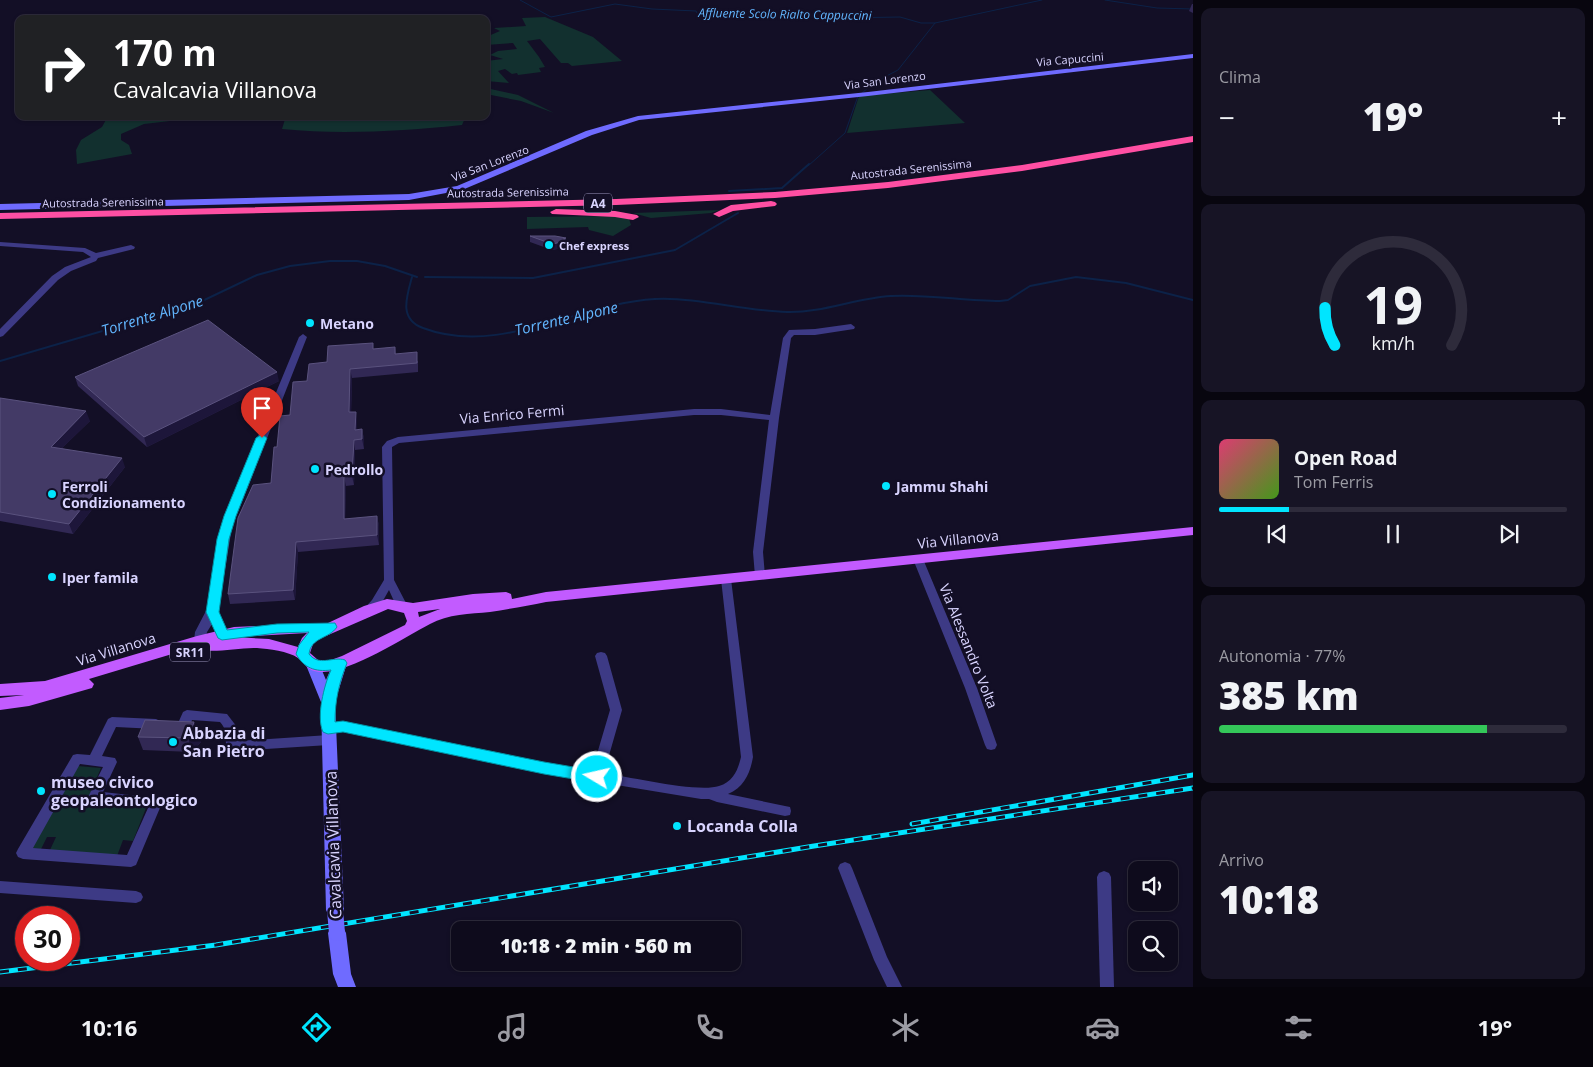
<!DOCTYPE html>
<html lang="it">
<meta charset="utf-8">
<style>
body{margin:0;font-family:"Open Sans",sans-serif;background:#171425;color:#f1f3f6;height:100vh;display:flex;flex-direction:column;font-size:19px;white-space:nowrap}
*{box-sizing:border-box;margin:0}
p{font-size:16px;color:#9b9ba3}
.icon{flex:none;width:28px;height:28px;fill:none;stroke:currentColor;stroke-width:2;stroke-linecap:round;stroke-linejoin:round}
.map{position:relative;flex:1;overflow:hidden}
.details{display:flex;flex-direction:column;gap:8px;padding:8px;background:#08060f;width:400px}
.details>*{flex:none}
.top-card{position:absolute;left:15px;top:15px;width:475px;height:105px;border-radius:10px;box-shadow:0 1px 4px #0004,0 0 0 1px #2e2b3b;background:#202124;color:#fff;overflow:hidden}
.tools{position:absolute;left:1128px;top:861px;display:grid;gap:10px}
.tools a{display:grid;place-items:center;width:50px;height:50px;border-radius:10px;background:#0e0b1c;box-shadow:0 1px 4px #0004,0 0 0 1px #2e2b3b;font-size:25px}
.speed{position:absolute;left:15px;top:906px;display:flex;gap:10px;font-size:25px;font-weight:700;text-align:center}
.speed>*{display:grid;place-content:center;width:65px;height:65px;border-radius:50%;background:#0e0b1c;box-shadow:0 1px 4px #0004,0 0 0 1px #2e2b3b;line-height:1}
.speed .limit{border:8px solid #d22;background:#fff;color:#111}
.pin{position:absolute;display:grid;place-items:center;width:42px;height:42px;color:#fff;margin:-51px -21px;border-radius:50% 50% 50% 0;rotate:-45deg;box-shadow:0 0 5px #0007}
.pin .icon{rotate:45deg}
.me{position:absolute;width:55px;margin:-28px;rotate:279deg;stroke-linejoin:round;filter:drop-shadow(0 0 4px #0008)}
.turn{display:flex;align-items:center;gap:18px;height:105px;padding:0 15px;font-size:22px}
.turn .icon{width:65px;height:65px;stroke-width:2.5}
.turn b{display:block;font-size:35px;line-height:42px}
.big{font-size:38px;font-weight:800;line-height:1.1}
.details .widget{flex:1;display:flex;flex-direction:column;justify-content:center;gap:8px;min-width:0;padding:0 18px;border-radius:10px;background:#171425}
.details .dial{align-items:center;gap:0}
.dial svg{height:130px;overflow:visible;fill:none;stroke:#2e2b3b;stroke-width:7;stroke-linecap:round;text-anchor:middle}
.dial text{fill:#f1f3f6;stroke:none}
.song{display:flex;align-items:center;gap:15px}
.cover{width:60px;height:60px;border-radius:8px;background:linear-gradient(135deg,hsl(340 70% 55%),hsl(100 70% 35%))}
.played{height:5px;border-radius:2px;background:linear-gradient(90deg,#00e5ff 20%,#2e2b3b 20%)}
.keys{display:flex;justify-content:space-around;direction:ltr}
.heat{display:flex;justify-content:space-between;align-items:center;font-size:28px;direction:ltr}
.charge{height:8px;border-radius:4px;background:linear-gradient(90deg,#34c759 77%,#2e2b3b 0)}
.trip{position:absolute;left:451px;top:921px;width:290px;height:50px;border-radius:10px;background:#0e0b1c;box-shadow:0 1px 4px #0004,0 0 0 1px #2e2b3b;font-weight:800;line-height:50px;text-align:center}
.dock{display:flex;height:80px;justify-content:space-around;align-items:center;background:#06040b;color:#9b9ba3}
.dock .icon{width:35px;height:35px}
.dock .active{color:#00e5ff}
.dock b{font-size:22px;color:#f1f3f6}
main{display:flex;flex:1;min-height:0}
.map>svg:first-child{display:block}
</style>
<main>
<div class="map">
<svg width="1193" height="987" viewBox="0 0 1193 987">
<rect width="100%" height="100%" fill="#130f26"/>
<g fill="#12302f">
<polygon points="545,17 593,37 622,61 572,66 568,63 561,63 540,39 527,41 539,57 545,67 539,68 541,72 518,75 517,73 512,74 505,69 498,71 509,83 486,81 486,61 503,59 490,55 498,51 517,49 513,43 486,45 486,37 500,31 494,28 526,26 522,18"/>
<polygon points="486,88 518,95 554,113 521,101 486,94"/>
<polygon points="930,90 965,123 847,133 859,96"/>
<polygon points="108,116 213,116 144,124 121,134 121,140 129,145 132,154 77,164 76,150 81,140 102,127"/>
<path d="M286 116H466L462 125C403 131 341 135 282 129Z"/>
<polygon points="720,210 711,213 651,218 633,213"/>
<polygon points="619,216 629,219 631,225 613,236 589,230 588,227 527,229 527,217"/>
<polygon points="78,766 101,768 88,798 92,802 146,808 133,841 123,840 117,856 50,850 56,837 47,837 41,849 32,848"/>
</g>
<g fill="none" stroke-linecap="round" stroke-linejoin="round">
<g stroke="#0c2248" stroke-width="1">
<polyline points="520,0 551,17 615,4 652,9 696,11 697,13 841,18 900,17 921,23 935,23"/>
<polyline points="1105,0 1157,8 1193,9"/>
<polyline points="862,93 875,82 898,70 935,23 1042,0"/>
<polyline points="808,166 845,133 858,96"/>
</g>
<g stroke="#0c2248" stroke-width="2">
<polyline points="729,191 782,188 809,164"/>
<path d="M412 277C407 296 398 319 423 328 499 357 580 303 655 299 699 297 743 311 787 312 822 313 856 298 891 296 927 294 964 301 1000 301L1008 300 1030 286 1076 277 1126 283 1193 300"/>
<polyline points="425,277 533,278 675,250 738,213"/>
<polyline points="0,361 198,303 257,275 290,266 330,261 357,261 385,266 417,277"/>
</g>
<g fill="#3d3a85" fill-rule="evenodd">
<polygon points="0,242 85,248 96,253 131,245 135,247 134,249 98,258 96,261 71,271 58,280 3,336 0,337 0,329 52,276 65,267 91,257 83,252 0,246"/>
<polygon points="851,324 855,327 854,329 815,335 794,335 791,338 779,418 763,552 765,576 764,579 756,579 755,576 753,552 769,420 721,415 694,415 399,443 392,447 394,580 407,605 405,608 397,608 389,590 380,606 373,613 365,613 363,610 372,600 384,580 382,447 387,441 398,437 694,409 721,409 770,415 783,338 789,330 815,329"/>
<polygon points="303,334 307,337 232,527 218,612 228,635 226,638 218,638 212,624 207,632 204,644 196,644 194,641 195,632 207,609 217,550 225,516 299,337"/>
<polygon points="918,555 922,556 923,559 977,688 997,745 995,749 991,750 987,749 985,745 965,688 913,559 914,556"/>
<path d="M726 575 730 576 731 579 753 757C750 774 744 787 728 794L785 806 790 807 791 811 790 815 785 816 717 802 709 799H701L544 773 343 731 328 733 324 731 322 728 324 725 343 721 544 763 592 771 610 710 595 656 597 653 601 652 605 653 607 656 622 710 604 773C630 777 698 793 719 786 733 782 738 770 741 757L721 579 722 576Z"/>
<path d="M187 710 227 714 237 727 239 741 329 735 333 737 335 740 333 743 329 745 232 751 228 750C223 739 230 733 220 722L192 720 188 729 184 731 171 728 169 725 171 722 179 721 183 712Z"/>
<path d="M112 717 156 719 160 721 162 724 160 727 156 729 116 727 102 756 115 758 117 762 103 792 156 798 161 799 162 803 136 865 131 867 23 859 18 857 16 853 18 849 73 755 77 754 90 755 108 719ZM80 764 103 767 88 797 89 801 148 808 127 855 33 848Z"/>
<polygon points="845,862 850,864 852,868 887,957 902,987 887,987 874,960 838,868 840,864"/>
<polygon points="1104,871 1109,873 1111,877 1114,987 1100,987 1097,877 1099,873"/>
<polygon points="0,881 136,891 141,893 143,897 141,901 136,903 0,893"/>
</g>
<g fill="#6f6bff" fill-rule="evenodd">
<polygon points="1193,54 1193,58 868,96 639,120 592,135 462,190 409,200 0,210 0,204 409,194 457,186 586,131 638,116 868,92"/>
<polygon points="340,658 345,659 347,663 335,702 344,910 341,916 335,918 329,916 326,910 321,702 306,665 308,661 313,660 318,661 326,680 335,659"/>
<polygon points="337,925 343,927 346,933 351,974 356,987 338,987 333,974 328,933 331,927"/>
</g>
<path fill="#c25bff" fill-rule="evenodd" d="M1193 527V535L546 602C527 606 509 609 490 612 470 614 448 614 430 624 405 637 351 672 323 672 307 672 307 665 298 658 288 651 269 649 257 648 243 647 214 653 204 650L202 645 89 679 94 684 92 688 29 706 0 710V698L24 695 0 696V684L45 681 197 636 234 627 328 623 364 606 387 599 413 603 473 594 506 592 511 594 512 599 546 592ZM388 609 404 613 407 621 405 625 342 656 331 660H318L310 653 313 644 319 639ZM440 609 419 617 418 612ZM307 633 302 638 298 647 269 639 234 637Z"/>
<g fill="#ff4fa3" fill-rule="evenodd">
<polygon points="1193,136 1193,142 1022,171 888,188 775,198 616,205 0,219 0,213 616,199 775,192 888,182 1022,165"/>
<polygon points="771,201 775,202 777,204 775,206 733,211 719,217 713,214 731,205"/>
<polygon points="556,209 615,211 637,215 639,217 633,220 615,217 552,214 550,212"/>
</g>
<g stroke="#00e5ff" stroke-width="5">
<g id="rail">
<polyline points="912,824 1193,775"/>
<polyline points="0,972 216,945 814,846 1193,788"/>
</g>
</g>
<use href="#rail" stroke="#130f26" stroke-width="3" stroke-dasharray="9" stroke-linecap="butt"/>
<polyline stroke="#6f6bff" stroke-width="16" points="335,910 337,933"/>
</g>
<g fill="#312854">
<polygon points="1192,4 1193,4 1193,13 1189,11"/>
<polygon points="530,236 566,241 567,241 567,247 552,250 530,242"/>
<polygon points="395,347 396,354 418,361 418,372 352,378 351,412 357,421 357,430 362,429 364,439 364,449 355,450 354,485 346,486 345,519 377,516 379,526 379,545 298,552 295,600 230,604 228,594 271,483 277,447 290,415 307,381 327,362 374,349"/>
<polygon points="75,377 279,381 147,447 78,386"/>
<polygon points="0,398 90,421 62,448 125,467 73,534 0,521"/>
<polygon points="194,722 201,742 192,752 143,750 138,737"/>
</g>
<g fill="#1d163a">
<polygon points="566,238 567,247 552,250 552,244"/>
<polygon points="350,369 352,378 351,422 349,412"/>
<polygon points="277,372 279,381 147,447 144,437"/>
<polygon points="86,411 90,421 54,456 51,447"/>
<polygon points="356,412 357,421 357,440 355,430"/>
<polygon points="362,429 364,439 364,449 362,439"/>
<polygon points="354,440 355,450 354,485 352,476"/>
<polygon points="122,458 125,467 73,534 69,524"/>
<polygon points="344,477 346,486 345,529 344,519"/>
<polygon points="377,516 379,526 379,545 377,535"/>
<polygon points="296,542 298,552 295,600 293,590"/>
<polygon points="194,722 201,742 192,752 188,738"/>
</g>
<g fill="#433a66" stroke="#5a527e">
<polygon points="530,236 555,236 566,238 563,239 567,241 552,244"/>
<polygon points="208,320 277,372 144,437 75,377"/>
<polygon points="373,343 373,349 395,347 395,354 417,352 417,363 350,369 349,412 356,412 355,430 362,429 362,439 354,440 352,476 344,477 344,519 377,516 377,535 296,542 293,590 228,594 238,518 253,485 271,483 274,447 277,447 280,416 290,415 293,382 307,381 309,364 327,362 328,346"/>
<polygon points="0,398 86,411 51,447 122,458 69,524 0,512"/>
<polygon points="145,720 194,722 193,725 197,729 188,738 138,737"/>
</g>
<path fill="#00e5ff" stroke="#0095a6" d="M262 434 267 438 236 516 229 539 219 612 227 630 277 624 335 623 337 627C329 639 311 637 309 654 319 667 333 656 345 660L347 663C339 683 335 700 335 722L343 721 544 762 597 771 602 772 604 777 602 781 597 783 544 774 343 732 328 734 323 732C316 717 324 685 331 670 315 672 304 668 296 654L299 645 309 632 277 633 222 640 218 638 206 612 217 539 224 516 256 438Z"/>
<g fill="#00e5ff" stroke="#130f26" stroke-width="2">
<circle cx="549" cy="245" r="5"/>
<circle cx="310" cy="323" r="5"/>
<circle cx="315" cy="469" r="5"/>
<circle cx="886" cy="486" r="5"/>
<circle cx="52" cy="494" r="5"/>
<circle cx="52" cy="577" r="5"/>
<circle cx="173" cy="742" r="5"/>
<circle cx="41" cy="791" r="5"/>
<circle cx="677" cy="826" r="5"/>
</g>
<g text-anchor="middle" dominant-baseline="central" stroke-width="5" stroke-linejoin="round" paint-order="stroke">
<g font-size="11" fill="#d9d4ff" stroke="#130f26">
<text transform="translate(1070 59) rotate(-5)">Via Capuccini</text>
<text transform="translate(885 80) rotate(-7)">Via San Lorenzo</text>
<text transform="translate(490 163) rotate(-21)">Via San Lorenzo</text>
<text transform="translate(911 169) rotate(-6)">Autostrada Serenissima</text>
<text transform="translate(508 192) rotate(-1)">Autostrada Serenissima</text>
<text transform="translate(103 202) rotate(-1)">Autostrada Serenissima</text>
</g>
<g font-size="11" font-weight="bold" fill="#d9d4ff" stroke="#130f26" text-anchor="start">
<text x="559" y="245">Chef express</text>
</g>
<g font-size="12" font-style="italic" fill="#62b6ff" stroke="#130f26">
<text transform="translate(785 14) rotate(1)">Affluente Scolo Rialto Cappuccini</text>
</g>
<g fill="#130f26" stroke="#9e99be" stroke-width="1">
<rect x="584" y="193.5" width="28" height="19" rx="4"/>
<rect x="170" y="642.5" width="40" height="19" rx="4"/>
</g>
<g font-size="12" font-weight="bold" fill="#d9d4ff">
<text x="598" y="203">A4</text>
<text x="190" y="652">SR11</text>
</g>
<g font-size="14" font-weight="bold" fill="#d9d4ff" stroke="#130f26" text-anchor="start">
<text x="320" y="323">Metano</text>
<text x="325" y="469">Pedrollo</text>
<text x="62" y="486">Ferroli<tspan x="62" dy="16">Condizionamento</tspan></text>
<text x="896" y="486">Jammu Shahi</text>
<text x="62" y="577">Iper famila</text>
</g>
<g font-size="14" fill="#d9d4ff" stroke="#130f26">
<text transform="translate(512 414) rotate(-5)">Via Enrico Fermi</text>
<text transform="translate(958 539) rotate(-6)">Via Villanova</text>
<text transform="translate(969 646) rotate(68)">Via Alessandro Volta</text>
<text transform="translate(116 649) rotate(-17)">Via Villanova</text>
</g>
<g font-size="15" font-style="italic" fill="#62b6ff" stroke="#130f26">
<text transform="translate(152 315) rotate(-17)">Torrente Alpone</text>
<text transform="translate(566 318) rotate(-13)">Torrente Alpone</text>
</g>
<g font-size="16" font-weight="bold" fill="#d9d4ff" stroke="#130f26" text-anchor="start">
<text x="183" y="733">Abbazia di<tspan x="183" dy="18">San Pietro</tspan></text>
<text x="51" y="782">museo civico<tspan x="51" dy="18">geopaleontologico</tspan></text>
<text x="687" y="826">Locanda Colla</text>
</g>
<g font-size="16" fill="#d9d4ff" stroke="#130f26">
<text transform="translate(333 845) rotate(-92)">Cavalcavia Villanova</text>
</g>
</g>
</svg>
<div class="tools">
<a><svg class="icon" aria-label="sound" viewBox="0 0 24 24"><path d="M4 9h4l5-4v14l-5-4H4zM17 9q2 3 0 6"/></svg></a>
<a><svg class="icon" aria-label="search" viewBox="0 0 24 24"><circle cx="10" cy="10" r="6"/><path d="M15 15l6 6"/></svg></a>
</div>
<div class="speed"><div class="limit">30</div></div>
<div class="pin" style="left:262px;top:438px;background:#d93025"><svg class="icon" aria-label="arrive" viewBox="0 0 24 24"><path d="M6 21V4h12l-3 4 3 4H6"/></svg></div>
<svg class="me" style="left:597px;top:777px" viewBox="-20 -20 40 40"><circle r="17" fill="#00e5ff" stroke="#fff" stroke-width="3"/><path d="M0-11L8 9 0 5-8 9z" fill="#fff"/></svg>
<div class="trip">10:18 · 2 min · 560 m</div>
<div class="top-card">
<div class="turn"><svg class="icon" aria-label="right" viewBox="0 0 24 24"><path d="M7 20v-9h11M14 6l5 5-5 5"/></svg><div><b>170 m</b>Cavalcavia Villanova</div></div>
</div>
</div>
<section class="details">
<div class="widget"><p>Clima</p>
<div class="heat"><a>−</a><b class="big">19°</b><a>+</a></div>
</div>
<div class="widget dial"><svg viewBox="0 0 100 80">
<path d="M14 69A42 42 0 1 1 86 69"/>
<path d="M14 69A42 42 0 0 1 8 46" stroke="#00e5ff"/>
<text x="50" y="56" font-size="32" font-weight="700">19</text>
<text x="50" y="72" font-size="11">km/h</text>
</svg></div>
<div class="widget">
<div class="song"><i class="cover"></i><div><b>Open Road</b><p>Tom Ferris</p></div></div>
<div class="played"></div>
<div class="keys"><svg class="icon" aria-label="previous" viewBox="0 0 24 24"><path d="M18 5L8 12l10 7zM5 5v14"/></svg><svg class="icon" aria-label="pause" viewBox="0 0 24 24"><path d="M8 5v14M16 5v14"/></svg><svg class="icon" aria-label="next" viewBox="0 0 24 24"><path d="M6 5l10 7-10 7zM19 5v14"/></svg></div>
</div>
<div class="widget"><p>Autonomia · 77%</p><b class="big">385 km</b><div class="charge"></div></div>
<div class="widget"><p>Arrivo</p><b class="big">10:18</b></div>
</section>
</main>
<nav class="dock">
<b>10:16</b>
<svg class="icon active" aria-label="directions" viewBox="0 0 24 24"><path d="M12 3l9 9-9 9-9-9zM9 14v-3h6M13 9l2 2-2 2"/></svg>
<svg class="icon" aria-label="music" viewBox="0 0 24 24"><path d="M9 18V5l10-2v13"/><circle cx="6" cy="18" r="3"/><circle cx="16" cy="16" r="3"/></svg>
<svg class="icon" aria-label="phone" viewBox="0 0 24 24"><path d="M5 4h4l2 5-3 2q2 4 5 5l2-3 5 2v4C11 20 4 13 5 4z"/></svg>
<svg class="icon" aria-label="climate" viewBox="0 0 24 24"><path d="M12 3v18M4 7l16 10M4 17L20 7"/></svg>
<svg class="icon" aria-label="car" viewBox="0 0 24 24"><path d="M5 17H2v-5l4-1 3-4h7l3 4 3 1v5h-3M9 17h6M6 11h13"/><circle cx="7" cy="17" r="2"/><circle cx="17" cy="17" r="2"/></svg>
<svg class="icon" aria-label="filters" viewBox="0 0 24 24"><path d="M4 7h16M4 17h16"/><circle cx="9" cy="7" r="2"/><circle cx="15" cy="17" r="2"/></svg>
<b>19°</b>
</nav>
